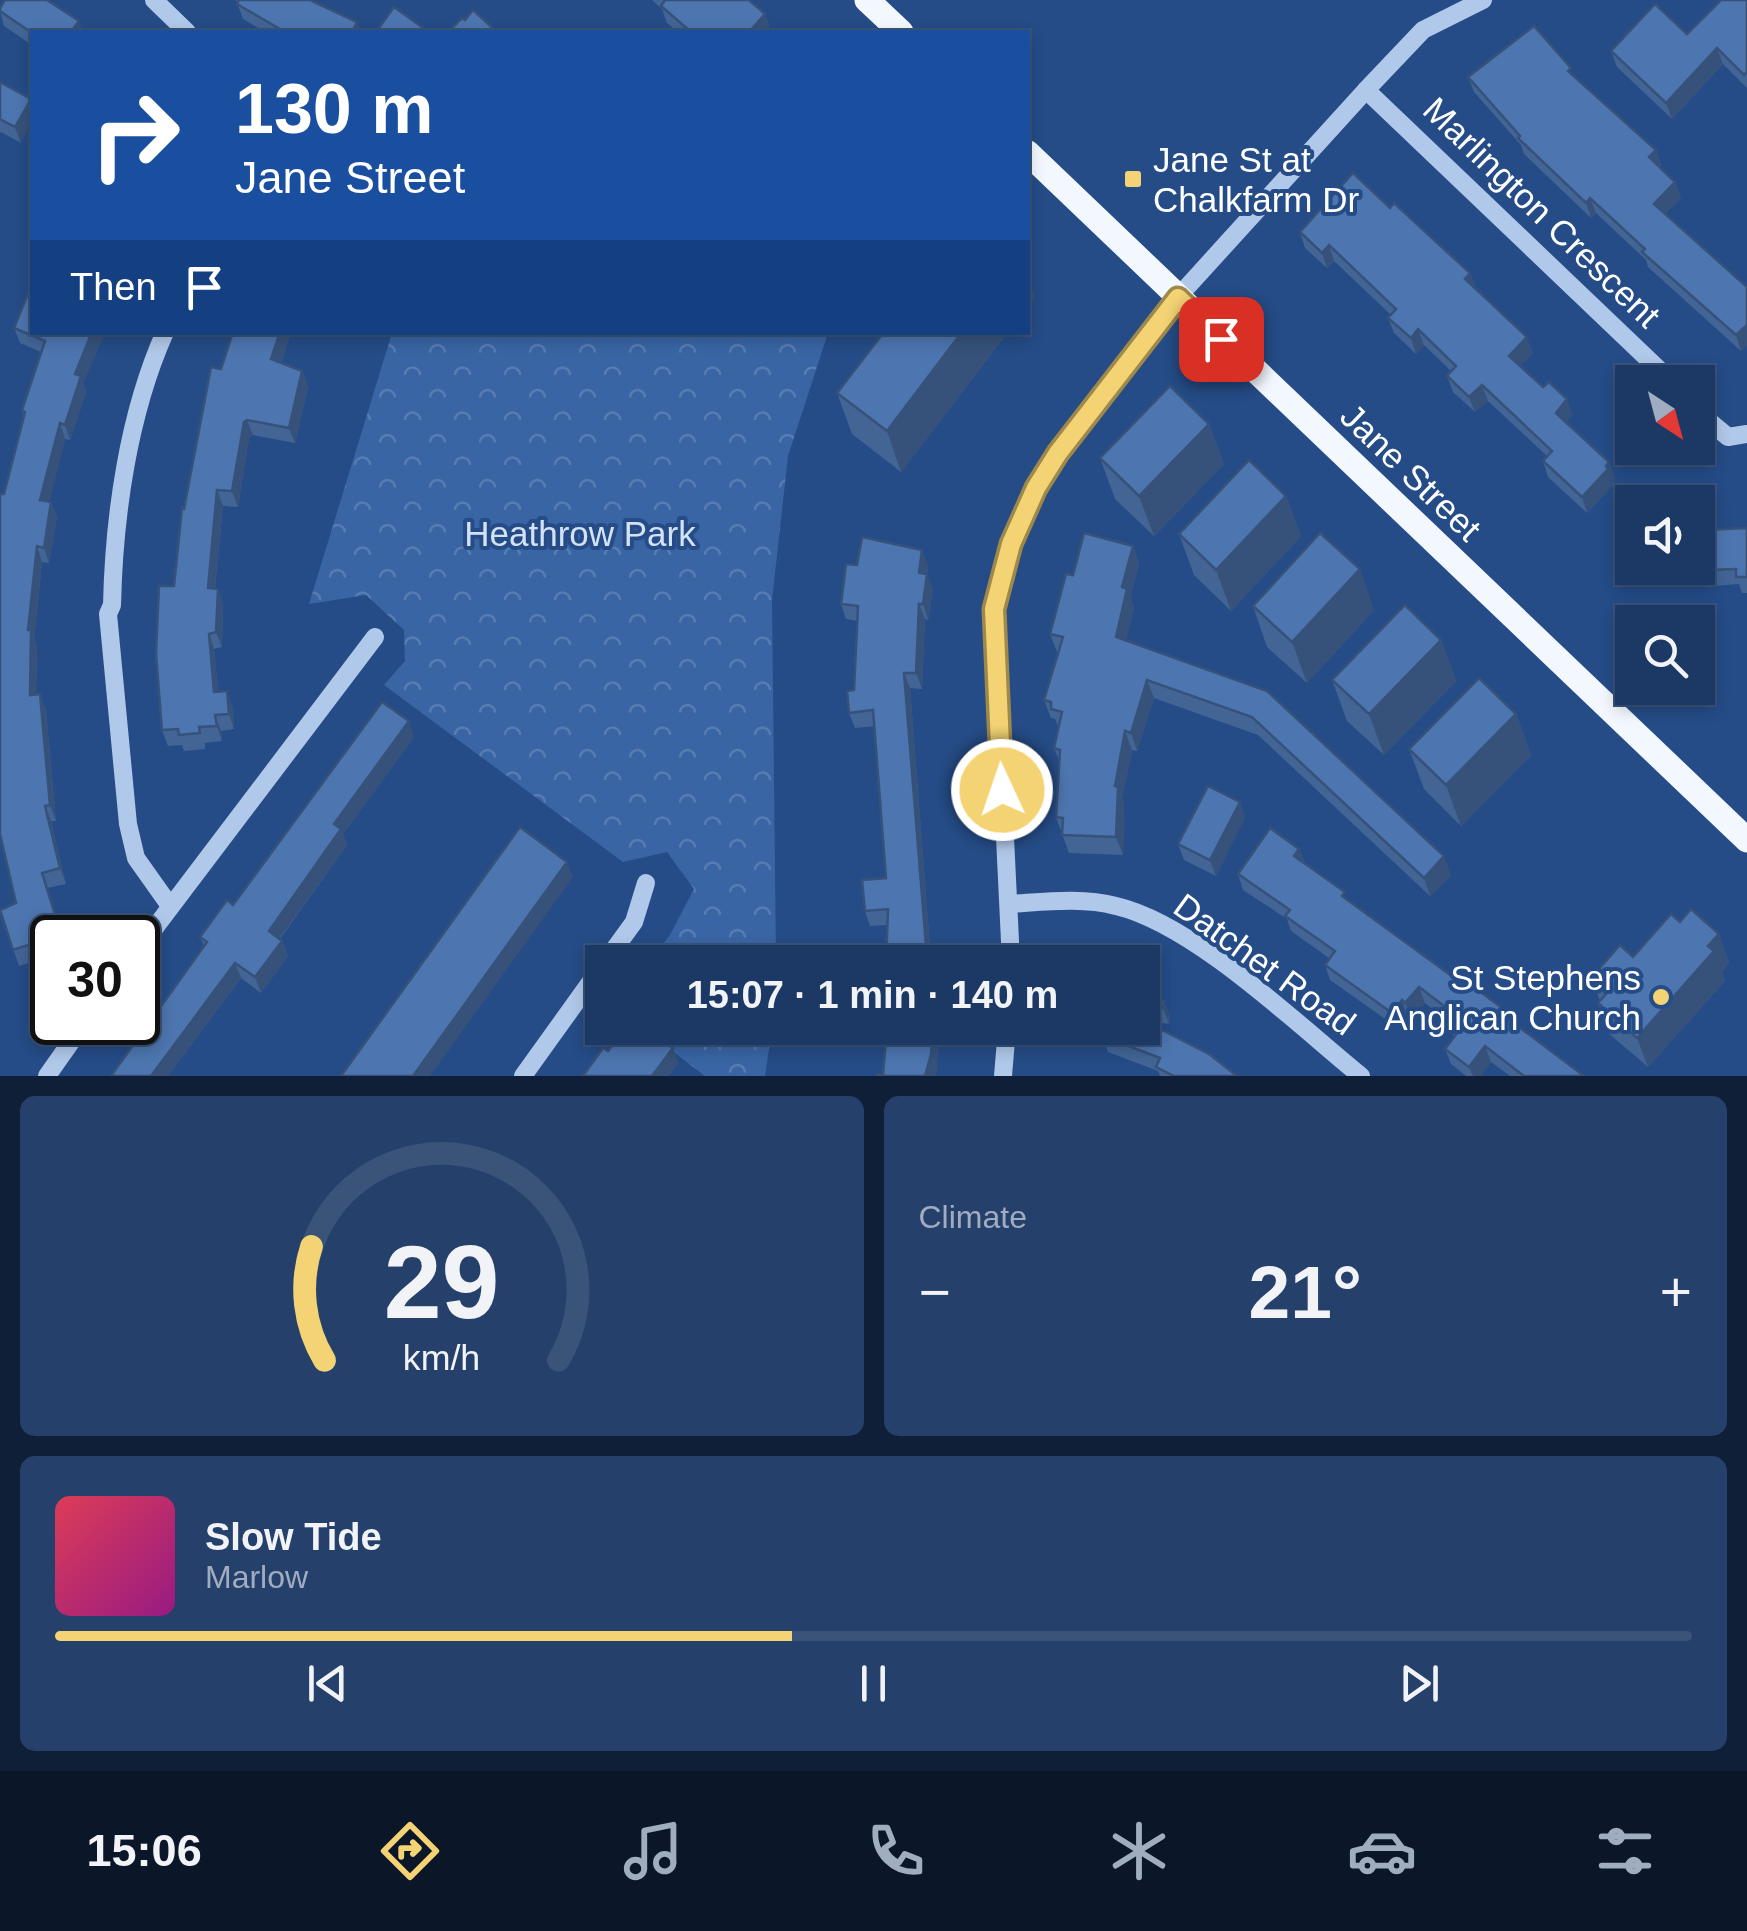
<!DOCTYPE html>
<meta charset="utf-8">
<style>
body{margin:0;font-family:Arial,sans-serif;background:#25406b;color:#f1f3f6;height:100vh;display:flex;flex-direction:column;font-size:38px;white-space:nowrap}
*{box-sizing:border-box;margin:0}
p{font-size:32px;color:#a0acbf}
.icon{flex:none;width:55px;height:55px;fill:none;stroke:currentColor;stroke-width:2;stroke-linecap:round;stroke-linejoin:round}
.map{position:relative;height:1076px;overflow:hidden}
.panel{display:flex;flex-direction:column;gap:20px;padding:20px;background:#0f1f38;flex:1}
.panel>*{flex:none}
.banner{position:absolute;left:30px;top:30px;width:1000px;height:305px;border-radius:0px;box-shadow:0 5px 15px #0003,0 0 0 2px #3a5379;background:#1a4fa0;color:#fff;overflow:hidden}
.needle{width:65px;rotate:144deg}
.fabs{position:absolute;left:1615px;top:365px;display:grid;gap:20px}
.fabs a{display:grid;place-items:center;width:100px;height:100px;border-radius:0px;background:#1c3965;box-shadow:0 5px 15px #0003,0 0 0 2px #3a5379;font-size:50px}
.speed{position:absolute;left:30px;top:915px;display:flex;gap:20px;font-size:50px;font-weight:700;text-align:center}
.speed>*{display:grid;place-content:center;width:130px;height:130px;border-radius:50%;background:#1c3965;box-shadow:0 5px 15px #0003,0 0 0 2px #3a5379;line-height:1}
.speed .limit{border:5px solid #111;border-radius:15px;background:#fff;color:#111}
.pin{position:absolute;display:grid;place-items:center;width:85px;height:85px;color:#fff;margin:-42px;border-radius:20px;box-shadow:0 5px 15px #0006}
.me{position:absolute;width:110px;margin:-55px;rotate:357deg;stroke-linejoin:round;filter:drop-shadow(0 0 8px #0008)}
.turn{display:flex;align-items:center;gap:35px;height:210px;padding:0 40px;font-size:45px}
.turn .icon{width:130px;height:130px;stroke-width:2.5}
.turn b{display:block;font-size:70px;line-height:85px}
.then{display:flex;align-items:center;height:95px;padding:0 40px;background:#0003;gap:20px;font-size:38px}
.big{font-size:75px;font-weight:800;line-height:1.1}
.panel .tile{flex:1;display:flex;flex-direction:column;justify-content:center;gap:15px;min-width:0;padding:0 35px;border-radius:15px;background:#25406b}
.panel .dial{align-items:center;gap:0}
.dial svg{height:260px;overflow:visible;fill:none;stroke:#3a5379;stroke-width:7;stroke-linecap:round;text-anchor:middle}
.dial text{fill:#f1f3f6;stroke:none}
.song{display:flex;align-items:center;gap:30px}
.cover{width:120px;height:120px;border-radius:15px;background:linear-gradient(135deg,hsl(350 70% 55%),hsl(310 70% 35%))}
.played{height:10px;border-radius:5px;background:linear-gradient(90deg,#f3d374 45%,#3a5379 45%)}
.keys{display:flex;justify-content:space-around;direction:ltr}
.heat{display:flex;justify-content:space-between;align-items:center;font-size:55px;direction:ltr}
.panel .tiles{flex:1;display:grid;gap:20px;grid-template-columns:1fr 1fr}
.tile:last-child{grid-column:span 2}
.trip{position:absolute;left:585px;top:945px;width:575px;height:100px;border-radius:0px;background:#1c3965;box-shadow:0 5px 15px #0003,0 0 0 2px #3a5379;font-weight:800;line-height:100px;text-align:center}
.tab-bar{display:flex;height:160px;justify-content:space-around;align-items:center;background:#0b1728;color:#a0acbf}
.tab-bar .icon{width:70px;height:70px}
.tab-bar .selected{color:#f3d374}
.tab-bar b{font-size:45px;color:#f1f3f6}
.map>svg:first-child{display:block}
</style>
<div class="map">
<svg width="1747" height="1076" viewBox="0 0 1747 1076">
<defs>
<pattern id="park-crowns" width="20" height="18" patternUnits="userSpaceOnUse" patternTransform="scale(2.5)"><rect width="20" height="18" fill="#3965a4"/><path d="M2 6a3 3 0 1 1 6 0M12 15a3 3 0 1 1 6 0" fill="none" stroke="#577cb2"/></pattern>
</defs>
<rect width="100%" height="100%" fill="#254c87"/>
<g fill="url(#park-crowns)">
<polygon points="392,333 828,333 788,456 772,600 776,962 649,962 670,935 694,889 667,852 623,862 384,685 405,661 404,630 366,595 309,604"/>
<polygon points="642,1028 772,1028 765,1076 705,1076"/>
</g>
<g fill="none" stroke-linecap="round" stroke-linejoin="round">
<g stroke="#b0c8e9" stroke-width="18">
<polyline points="154,0 187,32"/>
<polyline points="1366,90 1672,382"/>
<path d="M165 332C128 415 114 516 112 605L108 614 128 824 136 858 170 906"/>
<polyline points="1698,412 1728,437 1747,434"/>
<path d="M1009 904C1044 902 1082 897 1116 906 1194 924 1298 1025 1361 1076"/>
<polyline points="138,950 375,637"/>
<polyline points="605,962 634,922 646,883"/>
<polyline points="1011,962 994,609 1011,544 1036,488 1058,453 1113,379 1178,297 1366,90 1423,30 1483,0"/>
<polyline points="47,1076 85,1022"/>
<polyline points="523,1076 602,966"/>
<polyline points="1003,1076 1007,1028"/>
</g>
<g stroke="#f3f7fe" stroke-width="25">
<polyline points="867,0 901,32"/>
<polyline points="1028,153 1747,840"/>
</g>
</g>
<g fill="#426596">
<polygon points="236,0 310,0 357,22 361,32 265,32 243,19"/>
<polygon points="652,0 749,0 765,14 771,31 770,32 678,32 667,23 662,9"/>
<polygon points="1747,0 1747,88 1723,64 1672,119 1617,67 1611,51 1687,34"/>
<polygon points="0,11 32,32 32,45 4,26"/>
<polygon points="1574,76 1656,150 1661,166 1660,167 1675,182 1681,198 1665,214 1747,287 1741,351 1648,267 1646,260 1596,213 1591,218 1524,154 1521,145 1474,92 1468,77"/>
<polygon points="0,82 21,143 1,132 0,133"/>
<polygon points="1390,208 1470,273 1476,289 1533,353 1520,366 1572,414 1566,423 1615,478 1613,480 1614,484 1587,513 1548,477 1543,461 1547,456 1488,401 1475,412 1453,392 1447,376 1451,371 1424,345 1416,354 1394,333 1388,318 1391,315 1334,261 1327,268 1305,248 1300,232"/>
<polygon points="14,328 105,332 83,383 86,392 70,440 65,439 49,501 51,502 57,517 49,563 42,562 34,640 37,646 36,694 46,710 56,821 51,821 66,884 47,888 63,938 52,938 52,946 47,948 49,956 19,966 0,910 16,903 4,494 24,416 22,410 41,352 20,343"/>
<polygon points="291,332 281,363 302,371 308,387 295,443 253,435 249,438 238,507 223,506 215,588 218,589 223,604 222,647 214,649 218,692 233,707 234,729 221,731 222,741 205,743 205,749 184,751 182,745 168,746 162,730 174,586 184,509 221,369"/>
<polygon points="884,332 1008,332 901,472 852,434 837,393"/>
<polygon points="1209,424 1224,464 1154,536 1115,499 1100,458"/>
<polygon points="1286,496 1301,536 1231,611 1194,575 1179,534"/>
<polygon points="1632,502 1632,550 1622,545 1616,530"/>
<polygon points="1747,528 1747,593 1742,593 1739,584 1712,586 1707,570"/>
<polygon points="1133,546 1139,564 1130,598 1134,607 1126,640 1267,691 1451,875 1430,896 1258,735 1154,698 1137,751 1132,750 1122,799 1124,805 1123,855 1069,853 1056,817 1060,762 1054,748 1059,728 1055,719 1051,718 1044,700 1059,652 1057,652 1050,634 1073,575"/>
<polygon points="857,565 928,565 927,574 933,590 928,620 925,619 922,689 910,688 930,947 937,962 886,962 887,925 870,926 865,911 886,878 875,726 855,728 849,713 854,690 858,621 846,619 841,604"/>
<polygon points="1253,606 1374,610 1307,683 1267,647"/>
<polygon points="1441,640 1456,681 1384,755 1347,721 1332,680"/>
<polygon points="1516,714 1531,755 1461,826 1424,789 1409,749"/>
<polygon points="414,737 343,834 347,845 280,939 282,941 288,956 261,993 241,978 168,1076 111,1076 204,946 200,937"/>
<polygon points="1245,817 1216,876 1184,860 1178,844"/>
<polygon points="1299,849 1305,863 1348,901 1467,987 1510,1014 1513,1023 1584,1076 1510,1076 1491,1062 1480,1076 1466,1076 1451,1064 1445,1049 1454,1037 1451,1029 1454,1026 1425,1003 1411,1018 1407,1015 1398,1028 1330,980 1325,965 1329,958 1291,931 1287,919 1243,890 1238,874"/>
<polygon points="1680,922 1719,934 1729,963 1722,972 1725,981 1648,1067 1608,1033 1598,1003 1600,1001 1591,978 1633,957"/>
<polygon points="1142,993 1164,1001 1170,1017 1169,1024 1162,1023 1160,1029 1237,1076 1160,1076 1158,1071 1108,1052 1102,1036"/>
</g>
<g fill="#36527a">
<polygon points="765,14 771,31 770,32 749,32"/>
<polygon points="79,21 83,32 71,32"/>
<polygon points="357,22 361,32 352,32"/>
<polygon points="1717,48 1723,64 1672,119 1666,103"/>
<polygon points="31,99 32,122 21,143 15,127"/>
<polygon points="1656,150 1661,166 1655,173 1649,157"/>
<polygon points="1675,182 1681,198 1660,220 1654,204"/>
<polygon points="1590,198 1596,213 1591,218 1586,203"/>
<polygon points="1329,245 1334,261 1327,268 1322,253"/>
<polygon points="1470,273 1476,289 1465,279"/>
<polygon points="1028,278 1035,298 1028,307"/>
<polygon points="1747,325 1747,346 1741,351 1736,335"/>
<polygon points="1418,329 1424,345 1416,354 1411,338"/>
<polygon points="92,332 105,332 83,383 86,392 70,440 65,425 75,374"/>
<polygon points="280,332 291,332 277,375 271,359"/>
<polygon points="962,332 1008,332 901,472 887,431"/>
<polygon points="1527,337 1533,353 1515,372 1509,356"/>
<polygon points="302,371 308,387 295,443 289,428"/>
<polygon points="1482,385 1488,401 1475,412 1469,397"/>
<polygon points="1567,399 1572,414 1562,429 1556,413"/>
<polygon points="247,420 253,435 249,438 238,507 232,491 244,422"/>
<polygon points="60,423 65,439 46,516 40,500"/>
<polygon points="1209,424 1224,464 1154,536 1139,496"/>
<polygon points="1609,462 1615,478 1613,480 1614,484 1587,513 1582,497"/>
<polygon points="217,490 223,506 213,604 208,588"/>
<polygon points="1286,496 1301,536 1231,611 1216,570"/>
<polygon points="51,502 57,517 49,563 44,548"/>
<polygon points="37,546 42,562 34,640 37,646 36,710 30,695 28,630"/>
<polygon points="1133,546 1139,564 1130,598 1134,607 1123,655 1116,637 1122,587"/>
<polygon points="922,550 928,565 925,589 919,573"/>
<polygon points="1360,569 1374,610 1307,683 1292,642"/>
<polygon points="927,574 933,590 928,620 923,604"/>
<polygon points="218,589 223,604 222,647 216,632"/>
<polygon points="919,604 925,619 922,689 916,673"/>
<polygon points="209,634 214,649 220,708 214,692"/>
<polygon points="1441,640 1456,681 1384,755 1369,714"/>
<polygon points="904,673 910,688 931,958 932,947 937,962 931,962 926,946"/>
<polygon points="1147,680 1154,698 1137,751 1131,733"/>
<polygon points="227,691 233,707 234,729 229,714"/>
<polygon points="40,694 46,710 56,821 50,805"/>
<polygon points="1516,714 1531,755 1461,826 1446,785"/>
<polygon points="215,715 221,731 222,741 217,726"/>
<polygon points="409,721 414,737 343,834 347,845 274,946 269,931 334,824"/>
<polygon points="1125,731 1132,750 1122,799 1124,805 1123,855 1116,837 1115,786"/>
<polygon points="1240,802 1245,817 1216,876 1210,860"/>
<polygon points="45,806 51,821 66,884 60,868"/>
<polygon points="1299,849 1305,864 1294,856"/>
<polygon points="1444,856 1451,875 1430,896 1424,878"/>
<polygon points="567,862 573,877 430,1076 413,1076"/>
<polygon points="1719,934 1729,963 1722,972 1725,981 1648,1067 1637,1038"/>
<polygon points="282,941 288,956 261,993 255,977"/>
<polygon points="235,963 241,978 168,1076 151,1076"/>
<polygon points="1419,987 1425,1003 1411,1018 1405,1003"/>
<polygon points="1402,1000 1407,1015 1398,1028 1392,1013"/>
<polygon points="1164,1001 1170,1017 1169,1024 1163,1008"/>
<polygon points="1156,1008 1162,1023 1156,1040 1150,1024"/>
<polygon points="933,1028 940,1028 940,1029 937,1070 935,1076 925,1076"/>
<polygon points="1485,1046 1491,1062 1480,1076 1473,1076 1469,1067"/>
<polygon points="673,1048 679,1063 669,1076 652,1076"/>
</g>
<g fill="#4d75af" stroke="#36527a" stroke-width="2.5">
<polygon points="5,0 47,0 79,21 71,32 32,33 0,11 0,8"/>
<polygon points="239,0 310,0 357,22 352,32 285,32 237,4"/>
<polygon points="665,0 749,0 765,14 749,32 691,32 661,6"/>
<polygon points="1721,0 1747,0 1747,72 1744,75 1717,48 1666,103 1611,51 1655,4 1687,34"/>
<polygon points="394,7 429,32 376,32"/>
<polygon points="473,10 497,32 448,32 462,18 465,20"/>
<polygon points="1534,26 1571,68 1568,71 1656,150 1649,157 1675,182 1654,204 1747,287 1747,325 1736,335 1642,252 1645,249 1590,198 1586,203 1518,138 1520,136 1468,77"/>
<polygon points="0,82 31,99 15,127 0,119"/>
<polygon points="1353,173 1390,208 1394,203 1470,273 1465,279 1527,337 1509,356 1543,387 1549,382 1567,399 1556,413 1609,462 1606,466 1608,469 1582,497 1543,461 1552,451 1482,385 1469,397 1447,376 1456,366 1418,329 1411,338 1388,318 1396,309 1329,245 1322,253 1300,232"/>
<polygon points="32,284 32,332 92,332 75,374 81,376 65,425 60,423 40,500 51,502 44,548 37,546 28,630 31,630 30,695 40,694 50,805 45,806 60,868 42,873 59,927 41,932 44,940 13,950 0,910 16,903 0,834 0,494 4,494 25,412 22,410 45,341 14,328"/>
<polygon points="233,332 280,332 271,359 302,371 289,428 247,420 244,422 232,491 217,490 208,588 218,589 216,632 209,634 214,692 227,691 229,714 215,715 217,726 199,727 200,733 179,735 178,729 162,730 156,654 159,586 174,586 182,508 184,509 211,367 221,369"/>
<polygon points="884,332 962,332 887,431 837,393"/>
<polygon points="1170,386 1209,424 1139,496 1100,458"/>
<polygon points="1249,460 1286,496 1216,570 1179,534"/>
<polygon points="1633,494 1650,502 1632,502 1632,538 1616,530"/>
<polygon points="1747,528 1747,577 1736,577 1736,569 1707,570 1705,530"/>
<polygon points="1084,533 1133,546 1122,587 1127,589 1116,637 1267,691 1444,856 1424,878 1252,717 1147,680 1131,733 1125,731 1115,786 1118,787 1116,837 1062,835 1063,818 1056,817 1060,750 1054,748 1062,712 1051,709 1051,702 1044,700 1063,637 1050,634 1066,574 1073,575"/>
<polygon points="1320,533 1360,569 1292,642 1253,606"/>
<polygon points="862,537 922,550 919,573 927,574 923,604 919,604 916,673 904,673 926,946 932,947 931,962 886,962 888,909 865,911 862,880 886,878 873,710 849,713 847,691 854,690 858,606 841,604 846,564 857,565"/>
<polygon points="1405,605 1441,640 1369,714 1332,680"/>
<polygon points="1479,678 1516,714 1446,785 1409,749"/>
<polygon points="382,702 409,721 334,824 341,829 269,931 282,941 255,977 235,963 151,1076 111,1076 207,942 200,937 227,900 233,905"/>
<polygon points="1208,786 1240,802 1210,860 1178,844"/>
<polygon points="520,827 567,862 413,1076 341,1076"/>
<polygon points="1270,828 1299,849 1294,856 1345,892 1342,896 1467,987 1470,984 1510,1014 1507,1018 1584,1076 1524,1076 1485,1046 1469,1067 1445,1049 1457,1033 1451,1029 1460,1018 1419,987 1405,1003 1402,1000 1392,1013 1325,965 1335,951 1285,916 1290,910 1238,874"/>
<polygon points="1691,909 1719,934 1708,946 1714,951 1637,1038 1598,1003 1608,992 1591,978 1620,945 1633,957 1671,914 1680,922"/>
<polygon points="1142,993 1164,1001 1163,1008 1156,1008 1150,1024 1209,1054 1237,1076 1174,1076 1156,1067 1160,1058 1102,1036 1105,1028 1142,1028"/>
<polygon points="625,1028 635,1028 673,1048 652,1076 583,1076 603,1048 608,1051"/>
<polygon points="887,1028 933,1028 931,1054 925,1076 877,1076 878,1074 883,1075"/>
</g>
<g fill="none" stroke-linecap="round" stroke-linejoin="round">
<g stroke="#9e894b" stroke-width="25">
<polyline id="route" points="1002,790 994,609 1011,544 1036,488 1058,453 1178,298 1221,339"/>
</g>
<use href="#route" stroke="#f3d374" stroke-width="18"/>
</g>
<g fill="#f3d374" stroke="#254c87" stroke-width="4">
<rect x="1123" y="169" width="20" height="20" rx="5"/>
<circle cx="1661" cy="997" r="10"/>
</g>
<g text-anchor="middle" dominant-baseline="central" stroke-width="8" stroke-linejoin="round" paint-order="stroke">
<g font-size="35" fill="#fff" stroke="#254c87" text-anchor="start">
<text x="1153" y="159">Jane St at<tspan x="1153" dy="40">Chalkfarm Dr</tspan></text>
<text x="1641" y="977" text-anchor="end">St Stephens<tspan x="1641" dy="40">Anglican Church</tspan></text>
</g>
<g font-size="35" fill="#fff" stroke="#254c87">
<text transform="translate(1542 212) rotate(44)">Marlington Crescent</text>
<text transform="translate(1411 472) rotate(44)">Jane Street</text>
<text transform="translate(1265 964) rotate(36)">Datchet Road</text>
</g>
<g font-size="35" fill="#d4e2f7" stroke="#254c87">
<text x="580" y="533">Heathrow Park</text>
</g>
</g>
</svg>
<div class="fabs">
<a><svg class="needle" viewBox="-14 -14 28 28"><path d="M0-13l5 13h-10z" fill="#e53935"/><path d="M0 13l5-13h-10z" fill="#a0acbf"/></svg></a>
<a><svg class="icon" aria-label="sound" viewBox="0 0 24 24"><path d="M4 9h4l5-4v14l-5-4H4zM17 9q2 3 0 6"/></svg></a>
<a><svg class="icon" aria-label="search" viewBox="0 0 24 24"><circle cx="10" cy="10" r="6"/><path d="M15 15l6 6"/></svg></a>
</div>
<div class="speed"><div class="limit">30</div></div>
<div class="pin" style="left:1221px;top:339px;background:#d93025"><svg class="icon" aria-label="arrive" viewBox="0 0 24 24"><path d="M6 21V4h12l-3 4 3 4H6"/></svg></div>
<svg class="me" style="left:1002px;top:790px" viewBox="-20 -20 40 40"><circle r="17" fill="#f3d374" stroke="#fff" stroke-width="3"/><path d="M0-11L8 9 0 5-8 9z" fill="#fff"/></svg>
<div class="trip">15:07 · 1 min · 140 m</div>
<div class="banner">
<div class="turn"><svg class="icon" aria-label="right" viewBox="0 0 24 24"><path d="M7 20v-9h11M14 6l5 5-5 5"/></svg><div><b>130 m</b>Jane Street</div></div>
<div class="then">Then<svg class="icon" aria-label="arrive" viewBox="0 0 24 24"><path d="M6 21V4h12l-3 4 3 4H6"/></svg></div>
</div>
</div>
<section class="panel">
<div class="tiles">
<div class="tile dial"><svg viewBox="0 0 100 80">
<path d="M14 69A42 42 0 1 1 86 69"/>
<path d="M14 69A42 42 0 0 1 10 34" stroke="#f3d374"/>
<text x="50" y="56" font-size="32" font-weight="700">29</text>
<text x="50" y="72" font-size="11">km/h</text>
</svg></div>
<div class="tile"><p>Climate</p>
<div class="heat"><a>−</a><b class="big">21°</b><a>+</a></div>
</div>
<div class="tile">
<div class="song"><i class="cover"></i><div><b>Slow Tide</b><p>Marlow</p></div></div>
<div class="played"></div>
<div class="keys"><svg class="icon" aria-label="previous" viewBox="0 0 24 24"><path d="M18 5L8 12l10 7zM5 5v14"/></svg><svg class="icon" aria-label="pause" viewBox="0 0 24 24"><path d="M8 5v14M16 5v14"/></svg><svg class="icon" aria-label="next" viewBox="0 0 24 24"><path d="M6 5l10 7-10 7zM19 5v14"/></svg></div>
</div>
</div>
</section>
<nav class="tab-bar">
<b>15:06</b>
<svg class="icon selected" aria-label="directions" viewBox="0 0 24 24"><path d="M12 3l9 9-9 9-9-9zM9 14v-3h6M13 9l2 2-2 2"/></svg>
<svg class="icon" aria-label="music" viewBox="0 0 24 24"><path d="M9 18V5l10-2v13"/><circle cx="6" cy="18" r="3"/><circle cx="16" cy="16" r="3"/></svg>
<svg class="icon" aria-label="phone" viewBox="0 0 24 24"><path d="M5 4h4l2 5-3 2q2 4 5 5l2-3 5 2v4C11 20 4 13 5 4z"/></svg>
<svg class="icon" aria-label="climate" viewBox="0 0 24 24"><path d="M12 3v18M4 7l16 10M4 17L20 7"/></svg>
<svg class="icon" aria-label="car" viewBox="0 0 24 24"><path d="M5 17H2v-5l4-1 3-4h7l3 4 3 1v5h-3M9 17h6M6 11h13"/><circle cx="7" cy="17" r="2"/><circle cx="17" cy="17" r="2"/></svg>
<svg class="icon" aria-label="filters" viewBox="0 0 24 24"><path d="M4 7h16M4 17h16"/><circle cx="9" cy="7" r="2"/><circle cx="15" cy="17" r="2"/></svg>
</nav>
